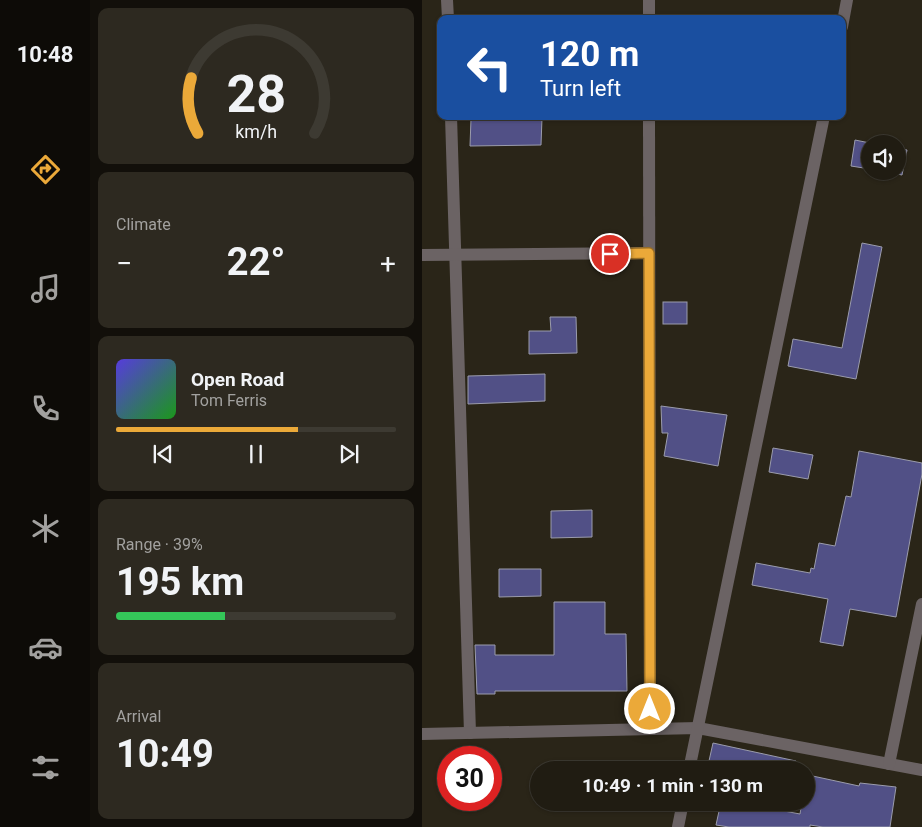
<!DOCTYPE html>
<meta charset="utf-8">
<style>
body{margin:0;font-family:Roboto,sans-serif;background:#2d2920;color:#f1f3f6;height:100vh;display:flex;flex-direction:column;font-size:19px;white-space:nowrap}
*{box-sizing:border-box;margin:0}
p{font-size:16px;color:#a2a19f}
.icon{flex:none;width:28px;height:28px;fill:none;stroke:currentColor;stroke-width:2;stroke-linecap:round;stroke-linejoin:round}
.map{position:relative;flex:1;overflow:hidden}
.panel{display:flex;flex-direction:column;gap:8px;padding:8px;background:#120f0a;width:332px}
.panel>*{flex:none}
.guide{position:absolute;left:15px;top:15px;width:409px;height:105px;border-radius:10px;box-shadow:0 1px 4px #0004,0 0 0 1px #3d3a32;background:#1a4fa0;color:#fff;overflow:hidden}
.fabs{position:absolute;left:439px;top:135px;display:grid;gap:10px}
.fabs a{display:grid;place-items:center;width:45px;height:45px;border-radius:50%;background:#201c12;box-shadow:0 1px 4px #0004,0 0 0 1px #3d3a32;font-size:25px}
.speed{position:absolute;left:15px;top:746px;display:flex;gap:10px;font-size:25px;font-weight:700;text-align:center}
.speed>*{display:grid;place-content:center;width:65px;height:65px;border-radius:50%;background:#201c12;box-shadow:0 1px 4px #0004,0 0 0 1px #3d3a32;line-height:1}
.speed .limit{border:8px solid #d22;background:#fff;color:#111}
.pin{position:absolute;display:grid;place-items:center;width:42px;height:42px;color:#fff;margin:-21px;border:2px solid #fff;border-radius:50%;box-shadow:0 1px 5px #0007}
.me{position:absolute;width:55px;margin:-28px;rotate:0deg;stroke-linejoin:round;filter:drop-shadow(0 0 4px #0008)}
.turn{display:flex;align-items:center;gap:18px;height:105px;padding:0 20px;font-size:22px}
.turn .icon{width:65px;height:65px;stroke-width:2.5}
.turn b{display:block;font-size:35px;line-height:42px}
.big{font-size:38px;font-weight:700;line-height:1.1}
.panel .card{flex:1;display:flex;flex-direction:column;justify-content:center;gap:8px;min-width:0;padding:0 18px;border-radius:10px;background:#2d2920}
.panel .dial{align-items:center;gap:0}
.dial svg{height:130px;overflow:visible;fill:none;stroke:#3d3a32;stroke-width:7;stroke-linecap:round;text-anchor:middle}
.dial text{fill:#f1f3f6;stroke:none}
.song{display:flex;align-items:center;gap:15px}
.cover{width:60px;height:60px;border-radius:8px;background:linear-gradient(135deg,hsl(250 70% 55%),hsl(120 70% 35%))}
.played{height:5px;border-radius:2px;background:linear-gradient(90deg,#eba939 65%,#3d3a32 65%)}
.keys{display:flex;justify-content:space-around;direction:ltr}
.heat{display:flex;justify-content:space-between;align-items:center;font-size:28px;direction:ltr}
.charge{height:8px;border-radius:4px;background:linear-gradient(90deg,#34c759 39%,#3d3a32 0)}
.trip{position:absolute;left:108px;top:761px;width:285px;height:50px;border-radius:25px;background:#201c12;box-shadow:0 1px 4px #0004,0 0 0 1px #3d3a32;font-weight:700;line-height:50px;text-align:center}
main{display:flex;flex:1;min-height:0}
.dock{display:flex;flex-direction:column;width:90px;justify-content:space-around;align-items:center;background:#0d0b07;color:#a2a19f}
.dock .icon{width:35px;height:35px}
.dock .selected{color:#eba939}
.dock b{font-size:22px;color:#f1f3f6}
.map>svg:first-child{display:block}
</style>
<main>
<nav class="dock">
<b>10:48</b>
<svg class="icon selected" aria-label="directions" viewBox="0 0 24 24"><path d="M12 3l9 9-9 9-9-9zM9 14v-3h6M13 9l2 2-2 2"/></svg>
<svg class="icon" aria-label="music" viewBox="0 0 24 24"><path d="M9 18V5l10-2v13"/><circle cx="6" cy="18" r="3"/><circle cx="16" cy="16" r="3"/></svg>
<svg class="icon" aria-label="phone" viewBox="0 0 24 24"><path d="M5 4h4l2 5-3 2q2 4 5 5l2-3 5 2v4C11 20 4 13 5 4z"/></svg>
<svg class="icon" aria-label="climate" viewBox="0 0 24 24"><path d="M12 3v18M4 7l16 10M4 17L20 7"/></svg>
<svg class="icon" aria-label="car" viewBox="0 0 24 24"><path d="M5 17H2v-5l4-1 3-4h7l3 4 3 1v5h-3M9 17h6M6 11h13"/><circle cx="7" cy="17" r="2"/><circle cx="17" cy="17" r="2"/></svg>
<svg class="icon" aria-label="filters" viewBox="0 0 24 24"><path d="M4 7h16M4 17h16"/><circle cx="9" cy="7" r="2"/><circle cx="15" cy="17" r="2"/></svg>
</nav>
<section class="panel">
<div class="card dial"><svg viewBox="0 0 100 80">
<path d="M14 69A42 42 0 1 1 86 69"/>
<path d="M14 69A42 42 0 0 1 10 35" stroke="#eba939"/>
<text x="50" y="56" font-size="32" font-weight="700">28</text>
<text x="50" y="72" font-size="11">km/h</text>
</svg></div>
<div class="card"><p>Climate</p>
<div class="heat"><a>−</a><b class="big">22°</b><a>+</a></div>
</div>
<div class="card">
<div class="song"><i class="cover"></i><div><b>Open Road</b><p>Tom Ferris</p></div></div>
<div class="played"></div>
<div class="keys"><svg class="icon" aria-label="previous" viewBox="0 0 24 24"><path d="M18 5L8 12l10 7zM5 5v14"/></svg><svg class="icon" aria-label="pause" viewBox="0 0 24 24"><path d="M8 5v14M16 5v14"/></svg><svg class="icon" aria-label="next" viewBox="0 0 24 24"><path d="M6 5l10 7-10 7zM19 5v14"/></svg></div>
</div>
<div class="card"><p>Range · 39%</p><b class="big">195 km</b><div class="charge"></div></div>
<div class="card"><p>Arrival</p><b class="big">10:49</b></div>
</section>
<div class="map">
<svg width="500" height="827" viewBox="0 0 500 827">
<rect width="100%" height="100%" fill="#2a2518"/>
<g fill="#515086" stroke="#9b9cac">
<polygon points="120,118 119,145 48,146 49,119"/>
<polygon points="433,140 453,144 448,144 448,169 429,166"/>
<polygon points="475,148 485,150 480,175 460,171 475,171"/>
<polygon points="440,243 460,247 434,379 366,366 371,339 420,348"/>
<rect x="241" y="302" width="24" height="22"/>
<polygon points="128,317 154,317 155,353 107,354 107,331 129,331"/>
<polygon points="123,374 123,401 46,404 46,376"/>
<polygon points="239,406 305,415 296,466 242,456 246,433 240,433"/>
<polygon points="351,448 391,455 386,479 347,472"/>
<polygon points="437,451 500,463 500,474 474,617 428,609 421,646 398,642 406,599 330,585 334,563 388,573 389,568 392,569 397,543 413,546 424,496 429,497"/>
<polygon points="170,510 170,537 129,538 129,511"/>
<polygon points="77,569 119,569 119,596 77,597"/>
<polygon points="132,602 183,602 183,634 204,634 205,691 73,691 73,694 55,694 53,645 73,645 73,655 132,655"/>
<polygon points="291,743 374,761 373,770 285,770"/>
<polygon points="386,775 437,786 438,783 474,787 468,827 401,827 388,825 388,827 307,827 294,825 299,802 314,802 378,814 380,802 384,802 384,785"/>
</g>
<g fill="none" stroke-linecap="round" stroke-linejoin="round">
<g stroke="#6b6364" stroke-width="12">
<polyline points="25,0 26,19"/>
<polyline points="227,0 227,19"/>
<polyline points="420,27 425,0"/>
<polyline points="29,116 48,733"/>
<polyline points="227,116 228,729"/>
<polyline points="0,255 227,253"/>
<polyline points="0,734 276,728 500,770"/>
<polyline points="467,764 500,604"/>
<polyline points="267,770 402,116"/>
<polyline points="256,827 261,802"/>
</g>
</g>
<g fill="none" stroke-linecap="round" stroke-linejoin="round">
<g stroke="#996e25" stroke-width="12">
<polyline id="route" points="188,254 227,253 228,709"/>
</g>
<use href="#route" stroke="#eba939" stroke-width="9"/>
</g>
</svg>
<div class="fabs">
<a><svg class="icon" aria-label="sound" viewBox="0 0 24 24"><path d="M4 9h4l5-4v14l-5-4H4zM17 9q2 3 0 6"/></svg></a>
</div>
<div class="speed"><div class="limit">30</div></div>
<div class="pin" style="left:188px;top:254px;background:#d93025"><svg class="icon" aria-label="arrive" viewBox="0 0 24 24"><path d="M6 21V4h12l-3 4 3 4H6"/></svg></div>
<svg class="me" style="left:228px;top:709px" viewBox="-20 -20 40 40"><circle r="17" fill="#eba939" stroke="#fff" stroke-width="3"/><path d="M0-11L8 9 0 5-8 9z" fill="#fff"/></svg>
<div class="trip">10:49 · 1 min · 130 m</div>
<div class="guide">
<div class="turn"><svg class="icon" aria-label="left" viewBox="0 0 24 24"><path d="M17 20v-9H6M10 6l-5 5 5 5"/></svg><div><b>120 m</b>Turn left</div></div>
</div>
</div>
</main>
